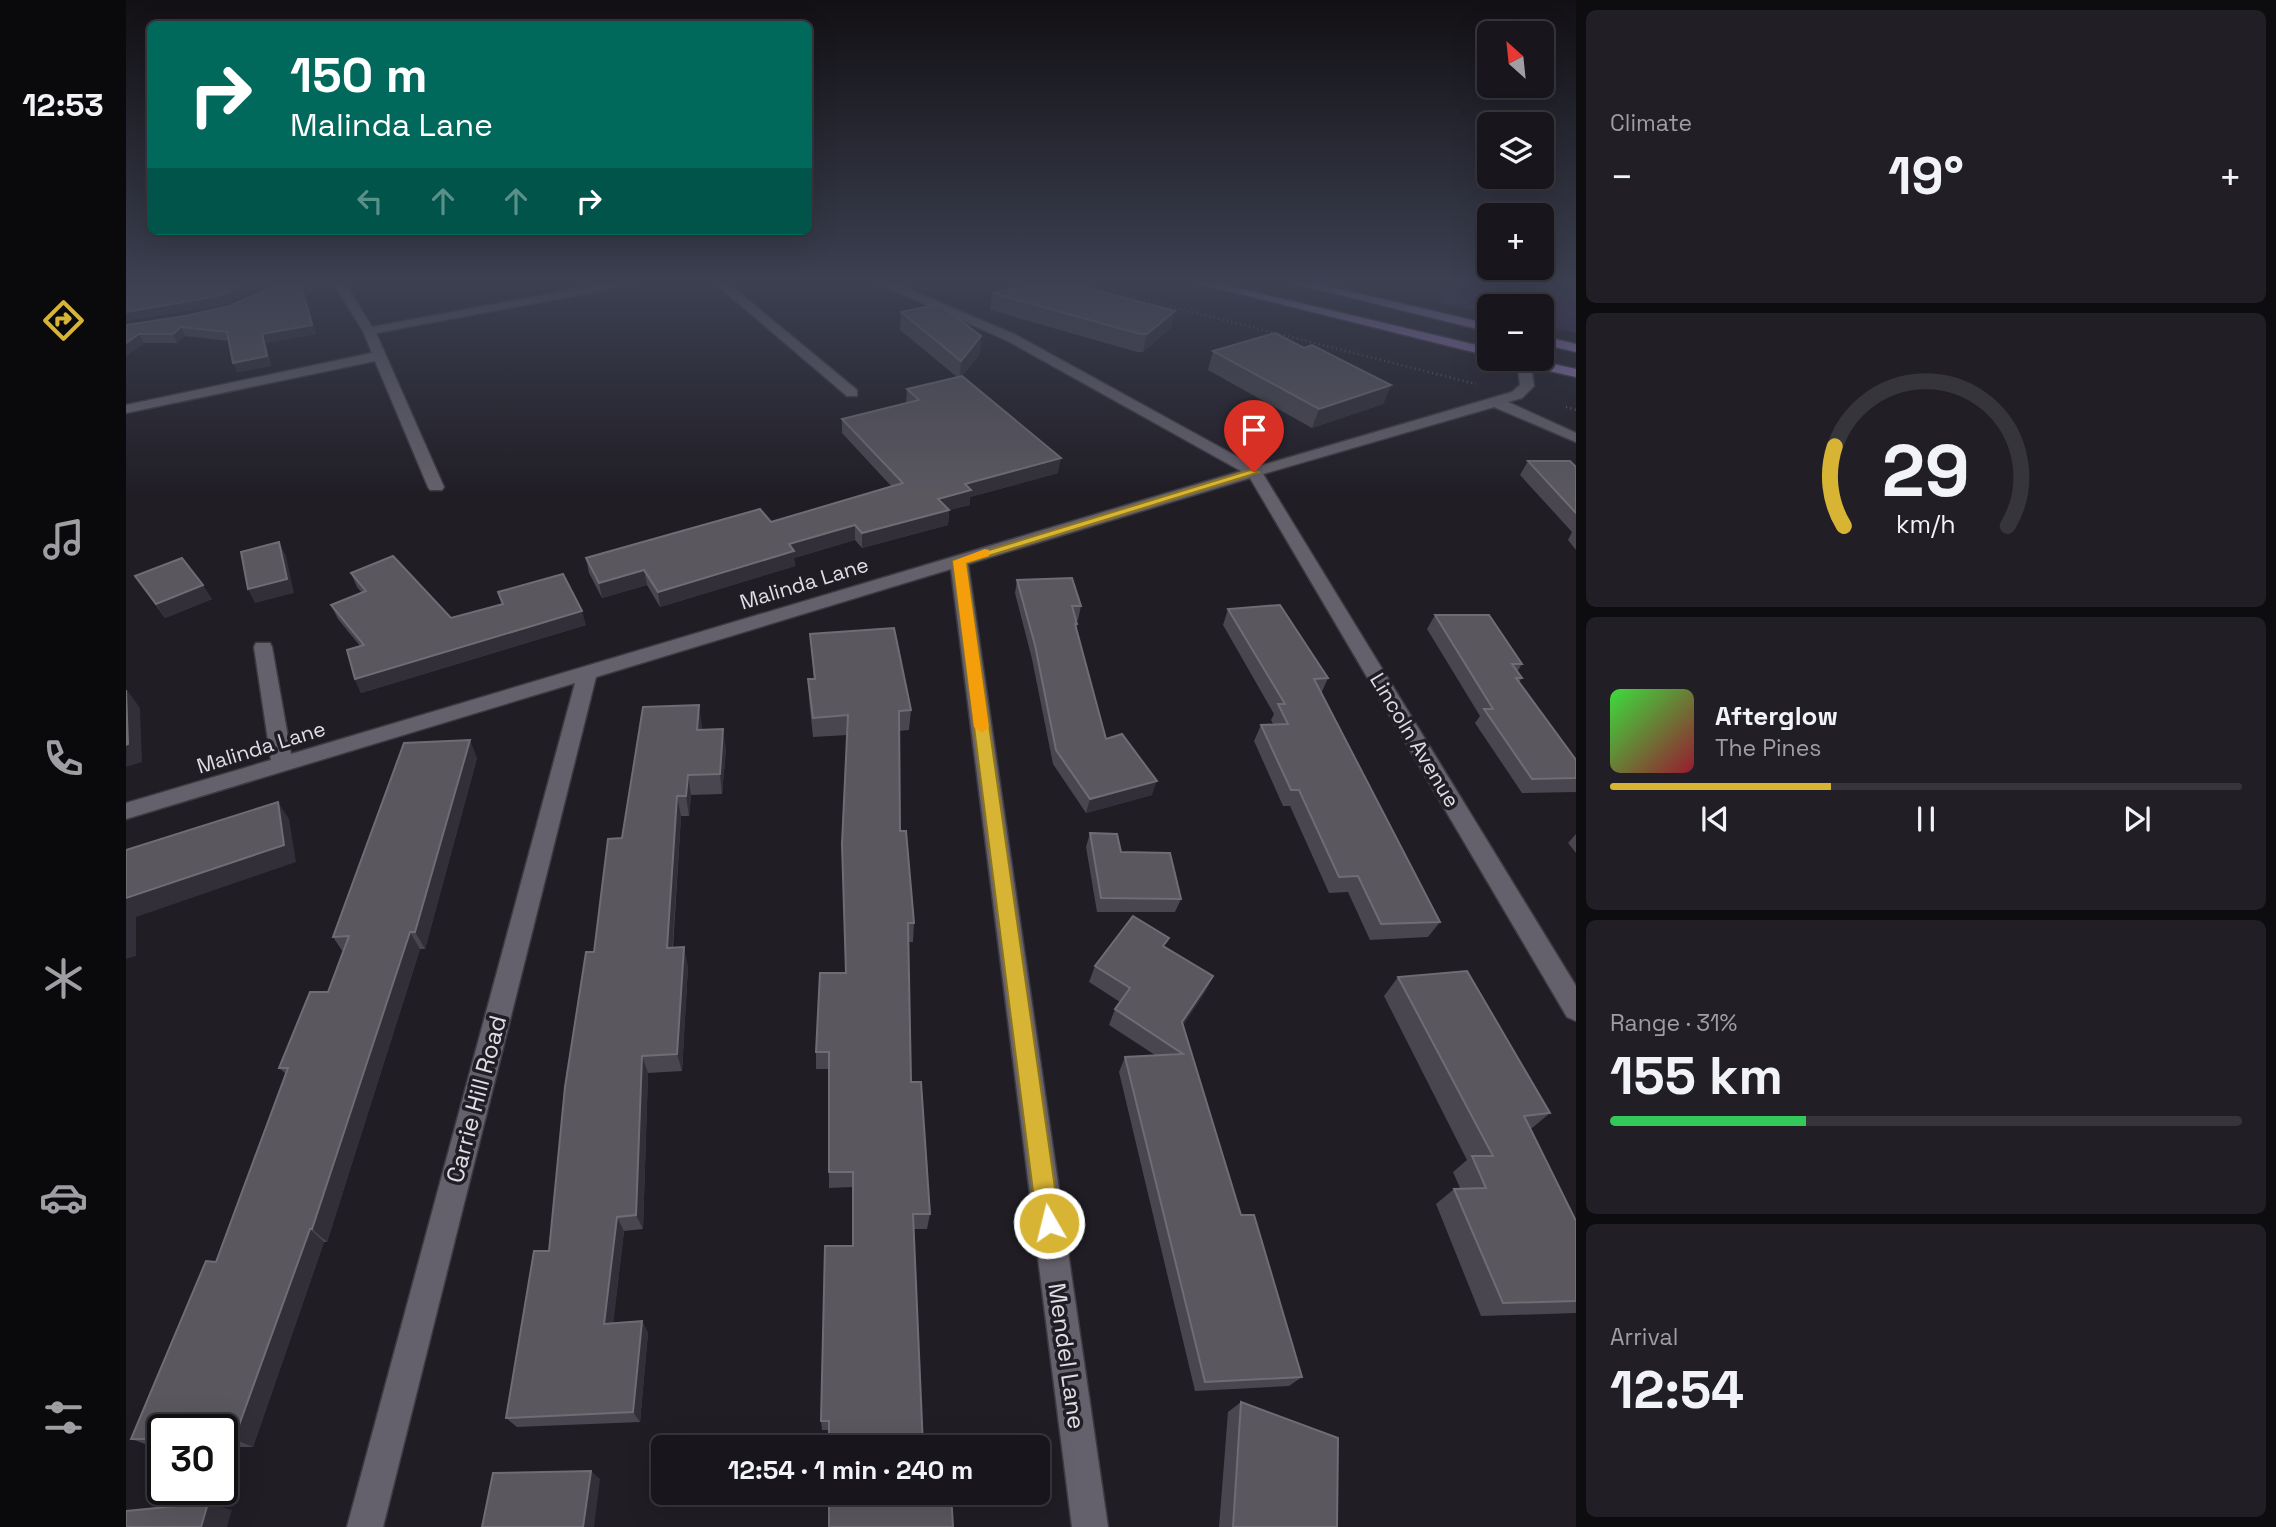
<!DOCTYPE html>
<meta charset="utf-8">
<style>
body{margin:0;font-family:"Space Grotesk",sans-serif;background:#211f25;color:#f1f3f6;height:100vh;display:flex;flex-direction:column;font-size:26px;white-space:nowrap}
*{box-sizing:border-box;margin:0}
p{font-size:23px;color:#9f9fa3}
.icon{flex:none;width:38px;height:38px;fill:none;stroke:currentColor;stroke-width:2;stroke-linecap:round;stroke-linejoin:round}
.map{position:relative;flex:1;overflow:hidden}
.details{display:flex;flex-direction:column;gap:10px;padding:10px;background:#0d0c0f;width:700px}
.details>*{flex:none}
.guide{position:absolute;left:21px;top:21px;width:665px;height:214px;border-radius:10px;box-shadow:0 7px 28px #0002,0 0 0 2px #36353b;background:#00695c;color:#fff;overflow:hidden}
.needle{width:46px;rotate:333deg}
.controls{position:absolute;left:1351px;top:21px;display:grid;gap:14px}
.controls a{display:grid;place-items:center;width:77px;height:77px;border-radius:10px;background:#18161c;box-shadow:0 7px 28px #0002,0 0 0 2px #36353b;font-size:35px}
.speed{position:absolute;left:21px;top:1414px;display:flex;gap:14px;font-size:35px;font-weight:700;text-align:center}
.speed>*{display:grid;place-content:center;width:91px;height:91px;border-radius:50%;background:#18161c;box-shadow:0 7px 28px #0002,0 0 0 2px #36353b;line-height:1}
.speed .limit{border:4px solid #111;border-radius:10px;background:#fff;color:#111}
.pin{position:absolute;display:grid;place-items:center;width:60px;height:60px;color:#fff;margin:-72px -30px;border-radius:50% 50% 50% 0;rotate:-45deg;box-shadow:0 0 7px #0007}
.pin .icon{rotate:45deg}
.me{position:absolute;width:77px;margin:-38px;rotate:352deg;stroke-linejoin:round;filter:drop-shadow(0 0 5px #0008)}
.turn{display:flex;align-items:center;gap:24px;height:147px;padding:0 28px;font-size:32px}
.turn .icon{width:91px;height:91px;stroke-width:2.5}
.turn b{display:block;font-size:49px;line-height:60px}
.lanes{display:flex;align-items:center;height:66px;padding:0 28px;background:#0003;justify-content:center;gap:35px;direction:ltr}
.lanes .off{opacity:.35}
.big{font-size:52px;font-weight:600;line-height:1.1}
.details .widget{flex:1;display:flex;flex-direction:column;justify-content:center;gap:10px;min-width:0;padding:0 24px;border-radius:10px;background:#211f25}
.details .dial{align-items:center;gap:0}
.dial svg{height:182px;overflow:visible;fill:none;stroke:#36353b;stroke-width:7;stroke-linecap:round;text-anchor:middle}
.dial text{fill:#f1f3f6;stroke:none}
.song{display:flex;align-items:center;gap:21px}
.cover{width:84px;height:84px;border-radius:10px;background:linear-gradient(135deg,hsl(120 70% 55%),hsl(350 70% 35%))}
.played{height:7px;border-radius:4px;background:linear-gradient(90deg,#d8b434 35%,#36353b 35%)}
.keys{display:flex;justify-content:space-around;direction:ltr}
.heat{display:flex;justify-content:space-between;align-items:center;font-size:38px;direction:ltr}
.charge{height:10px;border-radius:5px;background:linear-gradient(90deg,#34c759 31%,#36353b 0)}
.trip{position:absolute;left:525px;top:1435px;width:399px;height:70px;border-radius:10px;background:#18161c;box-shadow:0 7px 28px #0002,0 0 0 2px #36353b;font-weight:600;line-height:70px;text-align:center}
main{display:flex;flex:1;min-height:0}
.dock{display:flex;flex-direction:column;width:126px;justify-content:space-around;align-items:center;background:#0a090b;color:#9f9fa3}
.dock .icon{width:49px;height:49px}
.dock .on{color:#d8b434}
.dock b{font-size:32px;color:#f1f3f6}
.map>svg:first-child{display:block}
</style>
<main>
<nav class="dock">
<b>12:53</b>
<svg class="icon on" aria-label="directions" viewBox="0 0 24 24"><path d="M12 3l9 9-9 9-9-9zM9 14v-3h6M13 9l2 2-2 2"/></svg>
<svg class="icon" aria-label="music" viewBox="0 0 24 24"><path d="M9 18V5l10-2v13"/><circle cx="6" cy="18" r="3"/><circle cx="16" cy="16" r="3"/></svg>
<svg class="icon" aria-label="phone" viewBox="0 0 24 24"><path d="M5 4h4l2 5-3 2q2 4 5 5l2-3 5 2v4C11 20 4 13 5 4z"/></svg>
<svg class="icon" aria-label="climate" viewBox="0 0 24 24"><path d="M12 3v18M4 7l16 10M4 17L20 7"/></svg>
<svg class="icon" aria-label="car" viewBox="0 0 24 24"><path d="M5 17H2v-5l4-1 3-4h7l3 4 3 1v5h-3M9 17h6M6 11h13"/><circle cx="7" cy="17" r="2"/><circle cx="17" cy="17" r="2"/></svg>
<svg class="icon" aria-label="filters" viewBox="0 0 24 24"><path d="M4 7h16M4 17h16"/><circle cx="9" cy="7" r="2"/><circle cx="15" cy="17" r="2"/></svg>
</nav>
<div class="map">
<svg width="1450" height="1527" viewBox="0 0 1450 1527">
<rect width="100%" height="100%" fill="#201d25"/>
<polygon fill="#3d255a" points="1335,281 1450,281 1450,333 1416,325 1416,306 1363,306 1363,314 1311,302"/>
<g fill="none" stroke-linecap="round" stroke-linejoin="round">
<g stroke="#3d3b41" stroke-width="3">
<g id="minor">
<polygon points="206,281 218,281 246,327 493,281 517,281 511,284 250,333 318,487 316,490 304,490 302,487 249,361 0,413 0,405 246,353 237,331"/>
<polygon points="586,281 599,281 731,390 731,396 721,396"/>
<polygon points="747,281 763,281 890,335 1130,467 1386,392 1394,385 1391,359 1404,359 1408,386 1396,398 1382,402 1450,433 1450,442 1368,407 1137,474 1450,986 1450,1021 1441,1017 1124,478 842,564 982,1527 946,1527 825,569 470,677 257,1527 221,1527 449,683 0,819 0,803 145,760 128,647 130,643 144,643 146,647 165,754 1115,471 882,341"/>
</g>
</g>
<g stroke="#3d3b41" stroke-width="3">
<g id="major">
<polygon points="1062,281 1082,281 1363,348 1363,356"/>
<polygon points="1158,281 1179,281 1363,324 1363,332"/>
<polygon points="1416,336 1450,344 1450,352 1416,344"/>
<polygon points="1383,359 1405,359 1450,369 1450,377 1384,362"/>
</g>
</g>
<g stroke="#5d5b62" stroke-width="2.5" stroke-dasharray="1 3.5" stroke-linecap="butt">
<polyline points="944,281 1350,384"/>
<polyline points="1440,407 1450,410"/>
</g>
<use href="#minor" fill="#65616c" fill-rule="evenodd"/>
<use href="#major" fill="#967abd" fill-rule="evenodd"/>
</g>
<g fill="#49464f">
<polygon points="203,290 179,294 190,334 140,343 145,366 111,372 103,341 59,336 51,343 18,343 0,356 0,325 59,316 104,306"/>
<polygon points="866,293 1045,328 1017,352 1011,352 864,310"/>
<polygon points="775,312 855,336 854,354 836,376 932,473 844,497 844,505 823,510 822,525 736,548 729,540 668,558 669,566 534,607 521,585 476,598 463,573 460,558 645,522 766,487 716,433 716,419 780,403 781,389 831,377 774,330"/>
<polygon points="1087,351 1265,385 1257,404 1186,428 1082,370"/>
<polygon points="1402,461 1450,467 1450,550 1442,540 1446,532 1394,475"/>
<polygon points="225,573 325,618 376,604 372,592 460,625 235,693 229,679 234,646 212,619 205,605 236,593 231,587"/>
<polygon points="9,576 86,599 39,618"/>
<polygon points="891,580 955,606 952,620 950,620 951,624 950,630 980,739 1026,795 960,813 927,764 906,659 889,593"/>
<polygon points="1102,609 1202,678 1195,694 1314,922 1302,937 1244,940 1222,892 1203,893 1164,806 1157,806 1128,741 1135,725 1147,724 1145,720 1148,714 1097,625"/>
<polygon points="1309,615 1396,664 1391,672 1396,678 1393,682 1450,760 1450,792 1396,793 1349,723 1354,716 1301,629"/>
<polygon points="684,634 785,710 783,730 773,731 774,831 788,923 787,942 782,942 785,1082 804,1214 801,1229 787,1229 703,1430 696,1430 695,1421 727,1246 727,1187 703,1188 703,1069 690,1069 690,1052 719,973 721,735 687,737 683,699 682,679 688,679"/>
<polygon points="576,725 576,730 600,749 596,794 565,795 563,816 555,816 547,948 562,966 556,1071 522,1073 517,1229 498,1231 487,1323 516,1321 522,1333 514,1422 391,1427 380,1418 423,1251 468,952 496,838"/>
<polygon points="351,758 299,949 294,949 201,1242 198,1242 127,1447 96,1447 96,1430 37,1430 37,1447 28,1447 5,1439 90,1262 160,1074 153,1068 202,992 217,952 207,937"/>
<polygon points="964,833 995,852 1055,899 1049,912 971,912 960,847"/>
<polygon points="1450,834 1450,853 1442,843"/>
<polygon points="1040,947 1087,976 1079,992 1057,1025 1115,1215 1176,1377 1163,1386 1069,1391 993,1072 999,1057 1029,1055 983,1025 989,1009 994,1002 963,982 969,966"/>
<polygon points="1272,977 1424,1113 1405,1129 1450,1221 1450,1313 1355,1316 1310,1204 1328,1189 1334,1188 1327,1172 1341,1160 1258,996"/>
<polygon points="1115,1402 1211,1527 1093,1527 1102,1412"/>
</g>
<g fill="#322f38">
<polygon points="127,281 143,281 130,290 96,305 0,321 0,312"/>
<polygon points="200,281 203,290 179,294 190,334 140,343 145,366 111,372 107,363 136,334 175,286"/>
<polygon points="1049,311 1045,328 1017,352 1021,334"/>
<polygon points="55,327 59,336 51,343 47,334"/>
<polygon points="13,334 18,343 0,356 0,343"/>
<polygon points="855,336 854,354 834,379 835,361"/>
<polygon points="1265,385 1257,404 1186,428 1193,409"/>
<polygon points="935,458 932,473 844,497 844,505 823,510 822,525 736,548 736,533 812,499 839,484"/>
<polygon points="729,525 729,540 668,558 669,566 534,607 532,592 663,544"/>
<polygon points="153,542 160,556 168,593 129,603 122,589"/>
<polygon points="518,570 521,585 476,598 473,583"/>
<polygon points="77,585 86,599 39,618 30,604"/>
<polygon points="456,611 460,625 235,693 229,679"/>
<polygon points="1,690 14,708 16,762 0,767"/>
<polygon points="573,705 576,725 574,750 571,730"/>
<polygon points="597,729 600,749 596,794 594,774"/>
<polygon points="344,740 351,758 299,949 289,932"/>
<polygon points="562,775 565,795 563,816 560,796"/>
<polygon points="1031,781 1026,795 960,813 964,799"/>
<polygon points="551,796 555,816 545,967 541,948"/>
<polygon points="152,802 163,819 170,862 10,917 10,956 0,959 0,898"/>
<polygon points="284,932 294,949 201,1242 186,1229"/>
<polygon points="558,947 562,966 556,1071 551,1054"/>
<polygon points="1087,976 1079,992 1049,1037 1056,1022"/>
<polygon points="516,1056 522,1073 517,1229 510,1215"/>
<polygon points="491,1217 498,1231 486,1335 478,1324"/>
<polygon points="184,1229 198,1242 127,1447 108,1439"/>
<polygon points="516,1321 522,1333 514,1422 507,1412"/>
<polygon points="465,1471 474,1479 468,1527 457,1527"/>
<polygon points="82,1503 106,1510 101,1527 75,1527"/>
</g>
<g fill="#5a575f" stroke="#6f6c74" stroke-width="2">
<polygon points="0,281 127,281 92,296 0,312"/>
<polygon points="150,281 200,281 175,286 186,325 136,334 141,356 107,363 101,332 55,327 47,334 13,334 0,343 0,325 59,316 104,306 143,288"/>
<polygon points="922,281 935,281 1049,311 1021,334 1014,334 866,293"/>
<polygon points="813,304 855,336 835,361 775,312"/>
<polygon points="1149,333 1178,348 1186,345 1265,385 1193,409 1087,351"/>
<polygon points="836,376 935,458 839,484 845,490 812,499 823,510 736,533 729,525 663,544 668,551 532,592 518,570 473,583 460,558 634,509 645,522 777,483 716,419 793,400 781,389"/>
<polygon points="1402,461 1444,461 1450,467 1450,513"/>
<polygon points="153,542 161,579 122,589 115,552"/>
<polygon points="267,556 325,618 377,604 372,592 437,574 456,611 229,679 221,650 238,645 205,605 240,591 225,573"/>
<polygon points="56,558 77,585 30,604 9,576"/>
<polygon points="946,578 955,606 946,606 951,624 949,624 980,739 996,734 1031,781 964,799 930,750 909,645 891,580"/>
<polygon points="1154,605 1202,678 1188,679 1314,922 1255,924 1232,876 1213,877 1173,790 1165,790 1135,725 1162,724 1152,704 1159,704 1102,609"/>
<polygon points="1309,615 1363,615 1396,664 1386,664 1396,678 1390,678 1450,760 1450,778 1406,779 1358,709 1367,709"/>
<polygon points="768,628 785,710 773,711 774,831 780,831 788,923 782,923 785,1082 795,1082 804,1214 787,1214 797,1447 703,1447 703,1421 695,1421 699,1246 727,1246 727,1172 703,1172 703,1052 690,1052 694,973 720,973 716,844 722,715 687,718 682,679 689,679 684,634"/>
<polygon points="0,690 2,744 0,745"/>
<polygon points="573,705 571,730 597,729 594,774 562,775 560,796 551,796 541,948 558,947 551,1054 516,1056 510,1215 491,1217 478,1324 516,1321 507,1412 380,1418 408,1251 423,1251 439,1087 460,952 468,952 482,839 496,838 517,707"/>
<polygon points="344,740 289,932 284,932 186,1229 184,1229 108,1439 96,1439 96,1430 37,1430 37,1439 5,1439 80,1261 90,1262 162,1068 153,1068 184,992 202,992 223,936 207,937 278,743"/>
<polygon points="152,802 158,845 0,898 0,850"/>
<polygon points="964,833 991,834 995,852 1044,853 1055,899 975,898"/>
<polygon points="1007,916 1043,938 1037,946 1087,976 1056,1022 1115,1215 1128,1215 1176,1377 1079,1382 999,1057 1057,1054 989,1009 1004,988 969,966"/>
<polygon points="1341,971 1424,1113 1398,1116 1450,1221 1450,1301 1377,1303 1328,1189 1360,1188 1346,1156 1367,1156 1272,977"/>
<polygon points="1115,1402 1212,1438 1211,1527 1107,1527"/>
<polygon points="465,1471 457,1527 356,1527 367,1473"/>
<polygon points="703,1493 825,1493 827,1527 703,1527"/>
<polygon points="82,1503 75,1527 0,1527 0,1511"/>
</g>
<linearGradient id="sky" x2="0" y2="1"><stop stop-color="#121014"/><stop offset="0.57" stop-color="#3c4051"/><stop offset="1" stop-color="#3c4051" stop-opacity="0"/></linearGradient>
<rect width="1450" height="495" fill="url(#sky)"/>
<polygon fill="#d8b434" stroke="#8c7522" stroke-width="2" points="1124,470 1134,472 840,563 934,1223 931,1231 923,1235 915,1231 911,1223 827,561"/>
<polygon fill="#f59e0b" points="859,549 863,550 863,556 840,563 863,727 856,733 848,727 827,561"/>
<g text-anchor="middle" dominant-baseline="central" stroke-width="7" stroke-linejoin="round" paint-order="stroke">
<g font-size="21" fill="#e0dee4" stroke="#201d25">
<text transform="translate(678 583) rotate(-17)">Malinda Lane</text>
<text transform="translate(1289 740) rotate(59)">Lincoln Avenue</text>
<text transform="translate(135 747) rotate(-17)">Malinda Lane</text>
</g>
<g font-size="24" fill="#e0dee4" stroke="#201d25">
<text transform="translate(350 1099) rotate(-75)">Carrie Hill Road</text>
<text transform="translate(941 1356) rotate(82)">Mendel Lane</text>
</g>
</g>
</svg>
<div class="controls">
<a><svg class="needle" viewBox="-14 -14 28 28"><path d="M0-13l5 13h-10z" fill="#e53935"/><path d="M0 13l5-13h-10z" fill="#9f9fa3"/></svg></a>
<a><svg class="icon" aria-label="layers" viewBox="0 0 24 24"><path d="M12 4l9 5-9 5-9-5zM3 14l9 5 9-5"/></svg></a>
<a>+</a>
<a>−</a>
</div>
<div class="speed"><div class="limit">30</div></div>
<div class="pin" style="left:1128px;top:472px;background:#d93025"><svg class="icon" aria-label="arrive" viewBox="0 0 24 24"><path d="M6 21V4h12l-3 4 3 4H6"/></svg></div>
<svg class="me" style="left:923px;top:1223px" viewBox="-20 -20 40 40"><circle r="17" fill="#d8b434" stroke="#fff" stroke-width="3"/><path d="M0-11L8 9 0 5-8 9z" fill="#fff"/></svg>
<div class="trip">12:54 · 1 min · 240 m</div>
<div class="guide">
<div class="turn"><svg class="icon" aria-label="right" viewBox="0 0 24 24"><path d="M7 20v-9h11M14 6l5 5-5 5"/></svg><div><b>150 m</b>Malinda Lane</div></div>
<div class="lanes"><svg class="icon off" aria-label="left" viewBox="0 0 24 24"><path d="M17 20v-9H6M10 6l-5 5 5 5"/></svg><svg class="icon off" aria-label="ahead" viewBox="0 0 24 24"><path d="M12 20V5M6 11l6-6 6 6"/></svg><svg class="icon off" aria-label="ahead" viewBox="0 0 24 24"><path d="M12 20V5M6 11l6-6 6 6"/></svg><svg class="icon" aria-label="right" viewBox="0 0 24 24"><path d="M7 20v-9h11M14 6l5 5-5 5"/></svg></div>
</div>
</div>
<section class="details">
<div class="widget"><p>Climate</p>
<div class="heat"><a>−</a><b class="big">19°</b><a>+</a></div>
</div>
<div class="widget dial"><svg viewBox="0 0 100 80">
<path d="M14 69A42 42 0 1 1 86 69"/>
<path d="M14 69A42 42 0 0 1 10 34" stroke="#d8b434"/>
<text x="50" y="56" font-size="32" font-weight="700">29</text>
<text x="50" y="72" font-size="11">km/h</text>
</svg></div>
<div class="widget">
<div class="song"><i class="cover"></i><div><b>Afterglow</b><p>The Pines</p></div></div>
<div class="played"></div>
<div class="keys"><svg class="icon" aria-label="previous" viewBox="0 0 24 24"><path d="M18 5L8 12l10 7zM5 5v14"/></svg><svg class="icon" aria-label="pause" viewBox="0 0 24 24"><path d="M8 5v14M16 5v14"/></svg><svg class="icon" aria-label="next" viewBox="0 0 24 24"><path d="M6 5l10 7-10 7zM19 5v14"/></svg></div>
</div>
<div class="widget"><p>Range · 31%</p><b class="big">155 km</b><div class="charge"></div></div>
<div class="widget"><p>Arrival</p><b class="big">12:54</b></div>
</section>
</main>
